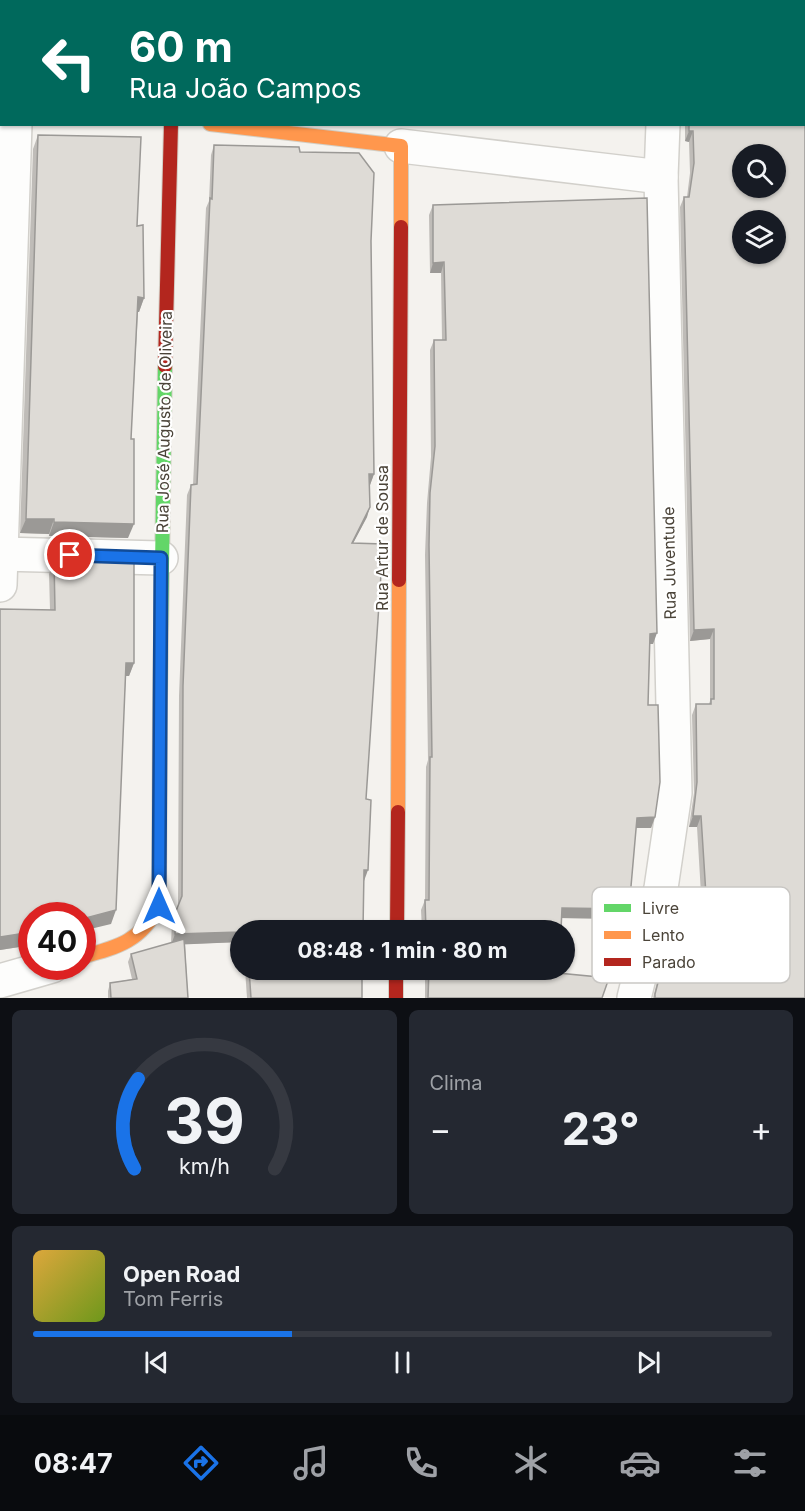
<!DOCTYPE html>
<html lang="pt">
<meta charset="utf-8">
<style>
body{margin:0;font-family:Inter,sans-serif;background:#242831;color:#f1f3f6;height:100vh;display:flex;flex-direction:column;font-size:22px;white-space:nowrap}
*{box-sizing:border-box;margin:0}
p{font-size:20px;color:#9ea1a6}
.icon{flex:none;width:33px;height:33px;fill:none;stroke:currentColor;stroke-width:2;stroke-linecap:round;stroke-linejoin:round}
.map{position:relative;height:998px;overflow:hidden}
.drawer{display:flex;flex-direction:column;gap:12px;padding:12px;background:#0d0f14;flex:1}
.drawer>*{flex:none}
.banner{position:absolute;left:0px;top:0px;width:806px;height:126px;box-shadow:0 2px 4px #0004;background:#00695c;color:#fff;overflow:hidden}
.controls{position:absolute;left:732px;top:144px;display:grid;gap:12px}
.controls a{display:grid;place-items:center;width:54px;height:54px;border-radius:50%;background:#171b24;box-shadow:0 2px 4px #0004;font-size:30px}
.speed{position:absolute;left:18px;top:902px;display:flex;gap:12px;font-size:30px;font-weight:700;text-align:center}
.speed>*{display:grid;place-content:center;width:78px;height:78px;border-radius:50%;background:#171b24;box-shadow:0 2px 4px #0004;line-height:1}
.speed .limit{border:9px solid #d22;background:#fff;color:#111}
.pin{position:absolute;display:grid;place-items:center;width:51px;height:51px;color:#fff;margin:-26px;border:3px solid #fff;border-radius:50%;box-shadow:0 2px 6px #0007}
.me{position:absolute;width:66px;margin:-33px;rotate:0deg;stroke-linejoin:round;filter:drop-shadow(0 0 4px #0008)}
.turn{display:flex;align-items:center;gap:21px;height:126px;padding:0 30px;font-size:27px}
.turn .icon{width:78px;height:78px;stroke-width:2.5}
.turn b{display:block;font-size:42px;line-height:51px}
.big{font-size:45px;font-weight:700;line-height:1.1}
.drawer .widget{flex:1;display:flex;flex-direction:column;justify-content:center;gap:9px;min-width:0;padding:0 21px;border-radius:9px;background:#242831}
.drawer .dial{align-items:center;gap:0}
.dial svg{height:156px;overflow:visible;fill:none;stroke:#363941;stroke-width:7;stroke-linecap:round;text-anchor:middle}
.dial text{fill:#f1f3f6;stroke:none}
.song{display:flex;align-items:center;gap:18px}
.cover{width:72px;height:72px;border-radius:9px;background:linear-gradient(135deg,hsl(40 70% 55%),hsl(80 70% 35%))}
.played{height:6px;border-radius:3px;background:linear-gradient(90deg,#1a73e8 35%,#363941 35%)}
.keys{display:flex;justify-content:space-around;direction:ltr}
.heat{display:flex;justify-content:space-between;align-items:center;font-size:33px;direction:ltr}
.drawer .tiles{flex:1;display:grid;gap:12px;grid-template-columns:1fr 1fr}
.widget:last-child{grid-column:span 2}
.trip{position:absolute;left:230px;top:920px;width:345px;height:60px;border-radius:30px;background:#171b24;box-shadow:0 2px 4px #0004;font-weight:700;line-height:60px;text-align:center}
.dock{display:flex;height:96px;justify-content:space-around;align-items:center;background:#090b0e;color:#9ea1a6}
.dock .icon{width:42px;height:42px}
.dock .selected{color:#1a73e8}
.dock b{font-size:27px;color:#f1f3f6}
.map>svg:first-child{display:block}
</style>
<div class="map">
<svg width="805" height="998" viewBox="0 0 805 998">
<rect width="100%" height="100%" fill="#f4f2ee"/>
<polygon fill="#e1eecf" points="285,0 574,0 285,2"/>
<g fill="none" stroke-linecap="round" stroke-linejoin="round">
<g stroke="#d2d0cb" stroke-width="36">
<g id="street">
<polyline points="52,2 52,0"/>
<polyline points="221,2 221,0"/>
<polyline points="668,2 668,0"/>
<polyline points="401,146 661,177"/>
<polyline points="0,554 161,558"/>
<polyline points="0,585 15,124"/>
<polyline points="0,981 52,966"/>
<polyline points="634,998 661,888 675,793 661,177 663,124"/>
</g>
</g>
<g stroke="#d3cfc5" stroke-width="16">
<polyline id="fast" points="160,700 165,366"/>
</g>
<g stroke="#d3cfc5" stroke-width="16">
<g id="slow">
<polyline points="210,124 401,146 401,227"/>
<polyline points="398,812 399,580"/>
<path d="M82 957C118 947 141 941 159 906L160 700"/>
</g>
</g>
<g stroke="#d3cfc5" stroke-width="16">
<g id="jam">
<polyline points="0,111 2,111"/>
<polyline points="165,366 171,124"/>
<polyline points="399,580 401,227"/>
<polyline points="397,930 398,812"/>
<polyline points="396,969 396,998"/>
</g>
</g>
<use href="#street" stroke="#fdfdfc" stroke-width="33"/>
<use href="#fast" stroke="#63d668" stroke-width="14"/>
<use href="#slow" stroke="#ff974d" stroke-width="14"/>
<use href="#jam" stroke="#b3261e" stroke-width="14"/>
</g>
<g fill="#bfbcb8">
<polygon points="801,0 805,0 805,998 653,998 664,954 668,944 694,943 694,922 697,911 702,911 697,827 689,827 694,793 692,715 696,704 709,704 710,701 710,639 690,641 680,207 684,197 687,197 690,173 689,142 685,141 685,124 804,124 804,2 801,2"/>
<polygon points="38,135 137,226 144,298 139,312 138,312 131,439 128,538 49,536 49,534 20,533 33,149"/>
<polygon points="214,145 300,152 371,241 374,474 370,485 367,517 353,543 240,930 240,942 185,944 188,998 108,998 108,991 110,983 132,979 128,962 131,954 171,943 172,922 178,906 179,696 187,495 191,485 193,485 206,208 209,201 211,155"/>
<polygon points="433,205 653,644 650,644 648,705 655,817 651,828 636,828 629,909 625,919 561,918 561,930 422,930 421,910 425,900 426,767 428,760 425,555 427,503 431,457 430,350 434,340 442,340 441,273 430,273 429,215"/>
<polygon points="54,560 134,663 129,676 126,676 111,924 32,915 32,945 0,950 0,609 50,610 49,574"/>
<polygon points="245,969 362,969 362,998 247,998"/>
<polygon points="425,969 558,969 558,973 602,998 425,998"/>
</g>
<g fill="#9b9996">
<rect x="0" y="66" width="2" height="14"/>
<polygon points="689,131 693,131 689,142 685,141"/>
<polygon points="444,262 441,273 430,273 433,263"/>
<polygon points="138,297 144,298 139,312 133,312"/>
<polygon points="369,474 374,474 370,485"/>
<polygon points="370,507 367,517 348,553 352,543"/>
<polygon points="26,519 54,519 49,534 20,533"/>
<polygon points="54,522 134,524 128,538 49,536"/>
<polygon points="714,629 710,639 690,641 694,630"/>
<polygon points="657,633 653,644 646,644 650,634"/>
<polygon points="126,663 134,663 129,676 121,676"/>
<polygon points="693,816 701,816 697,827 689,827"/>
<polygon points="655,817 651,828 634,828 637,818"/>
<polygon points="364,870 368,870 364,881"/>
<polygon points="562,908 629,909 625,919 558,918"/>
<polygon points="116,910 111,924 82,931 82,919"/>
<polygon points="32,932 32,945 0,950 0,937"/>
<polygon points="240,932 240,942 171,945 175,934"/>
</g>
<g fill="#dedbd6" stroke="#9b9996" stroke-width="1.5" fill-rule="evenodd">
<polygon points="0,0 44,0 45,2 2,2 2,66 0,66"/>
<polygon points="70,0 189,0 189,2 69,2"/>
<polygon points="706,0 772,2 706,2"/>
<path d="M804 2H805V998H655V994L668 944 697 942V911H707L701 816H693L697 782 696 704H711V699H714V629L694 630 684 197H689L694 163 693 131H689V124H804ZM742 154H776V188H742ZM742 220H776V254H742Z"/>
<polygon points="38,135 141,137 137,226 143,225 144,298 138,297 131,439 134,439 134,524 54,522 54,519 26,519"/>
<polygon points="214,145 299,147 300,152 359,153 374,173 371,241 374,474 369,474 370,507 352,543 383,544 366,799 371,800 368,870 364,870 363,930 240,930 240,932 175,934 176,911 182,896 183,686 191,485 197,484 210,198 212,199"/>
<polygon points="647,198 657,633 650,634 648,705 658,705 660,782 655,817 637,818 629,909 562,908 561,930 426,930 425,900 429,900 430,757 432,757 429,545 430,493 435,446 434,340 446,340 444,262 433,263 433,205"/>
<polygon points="54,560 134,562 134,663 126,663 116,910 82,919 82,915 32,915 32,932 0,937 0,609 55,610"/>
<polygon points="184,939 188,998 111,998 110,983 137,979 131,954"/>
<polygon points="249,969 362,969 362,998 251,998"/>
<polygon points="429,969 558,969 558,973 609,978 602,998 428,998"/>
</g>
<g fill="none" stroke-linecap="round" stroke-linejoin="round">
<g stroke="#114b97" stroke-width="15">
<polyline id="route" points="70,555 161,558 159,906"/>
</g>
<use href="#route" stroke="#1a73e8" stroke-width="10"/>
</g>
<g text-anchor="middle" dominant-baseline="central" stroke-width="4.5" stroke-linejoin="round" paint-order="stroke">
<g font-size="16" fill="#4b4439" stroke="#fff">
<text transform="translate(164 422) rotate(-89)">Rua José Augusto de Oliveira</text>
<text transform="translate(382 538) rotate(-90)">Rua Artur de Sousa</text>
<text transform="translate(669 563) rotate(-91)">Rua Juventude</text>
</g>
</g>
<rect x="592" y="887" width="198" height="96" rx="9" fill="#fff" stroke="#c9c7c4" stroke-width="1.5"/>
<rect x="604" y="904" width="27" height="8" fill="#63d668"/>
<rect x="604" y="931" width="27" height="8" fill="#ff974d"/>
<rect x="604" y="958" width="27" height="8" fill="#b3261e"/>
<g font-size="16" fill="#4b4439">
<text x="642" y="914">Livre</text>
<text x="642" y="941">Lento</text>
<text x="642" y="968">Parado</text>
</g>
</svg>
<div class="controls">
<a><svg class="icon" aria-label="search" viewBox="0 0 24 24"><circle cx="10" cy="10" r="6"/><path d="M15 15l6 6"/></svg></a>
<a><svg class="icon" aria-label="layers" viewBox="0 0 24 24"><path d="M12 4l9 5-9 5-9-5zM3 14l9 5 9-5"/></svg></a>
</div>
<div class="speed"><div class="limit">40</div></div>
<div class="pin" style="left:70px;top:555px;background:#d93025"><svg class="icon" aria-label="arrive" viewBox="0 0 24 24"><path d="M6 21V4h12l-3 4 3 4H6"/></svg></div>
<svg class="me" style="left:159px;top:906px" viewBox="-20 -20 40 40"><path d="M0-17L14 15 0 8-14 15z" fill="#1a73e8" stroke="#fff" stroke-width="4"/></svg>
<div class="trip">08:48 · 1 min · 80 m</div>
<div class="banner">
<div class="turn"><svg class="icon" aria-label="left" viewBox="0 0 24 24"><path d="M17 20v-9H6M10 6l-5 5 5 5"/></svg><div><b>60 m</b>Rua João Campos</div></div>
</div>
</div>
<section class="drawer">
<div class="tiles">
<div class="widget dial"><svg viewBox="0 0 100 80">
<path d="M14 69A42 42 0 1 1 86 69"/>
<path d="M14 69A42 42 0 0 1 16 23" stroke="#1a73e8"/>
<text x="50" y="56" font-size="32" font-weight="700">39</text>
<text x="50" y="72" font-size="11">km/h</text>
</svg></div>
<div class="widget"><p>Clima</p>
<div class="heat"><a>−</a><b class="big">23°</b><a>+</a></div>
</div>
<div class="widget">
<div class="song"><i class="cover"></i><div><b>Open Road</b><p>Tom Ferris</p></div></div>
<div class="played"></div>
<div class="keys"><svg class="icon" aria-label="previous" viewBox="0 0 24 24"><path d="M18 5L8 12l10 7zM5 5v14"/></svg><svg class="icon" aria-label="pause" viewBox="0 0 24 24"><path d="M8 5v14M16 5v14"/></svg><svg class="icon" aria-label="next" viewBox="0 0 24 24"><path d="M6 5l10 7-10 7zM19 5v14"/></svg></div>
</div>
</div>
</section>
<nav class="dock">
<b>08:47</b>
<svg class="icon selected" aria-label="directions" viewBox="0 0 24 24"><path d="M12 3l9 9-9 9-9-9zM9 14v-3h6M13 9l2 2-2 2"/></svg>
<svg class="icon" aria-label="music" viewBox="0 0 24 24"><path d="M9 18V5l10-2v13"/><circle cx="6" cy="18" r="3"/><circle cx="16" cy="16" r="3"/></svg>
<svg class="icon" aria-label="phone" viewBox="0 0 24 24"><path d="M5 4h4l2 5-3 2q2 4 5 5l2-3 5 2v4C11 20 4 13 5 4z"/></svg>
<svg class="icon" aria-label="climate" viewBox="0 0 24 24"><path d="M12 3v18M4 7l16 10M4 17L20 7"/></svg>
<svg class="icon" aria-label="car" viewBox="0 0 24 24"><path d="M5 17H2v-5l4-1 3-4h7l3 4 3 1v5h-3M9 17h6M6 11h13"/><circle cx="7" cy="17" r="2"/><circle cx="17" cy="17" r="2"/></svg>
<svg class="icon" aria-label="filters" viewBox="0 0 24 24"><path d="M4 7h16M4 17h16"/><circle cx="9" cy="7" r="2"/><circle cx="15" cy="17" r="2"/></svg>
</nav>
